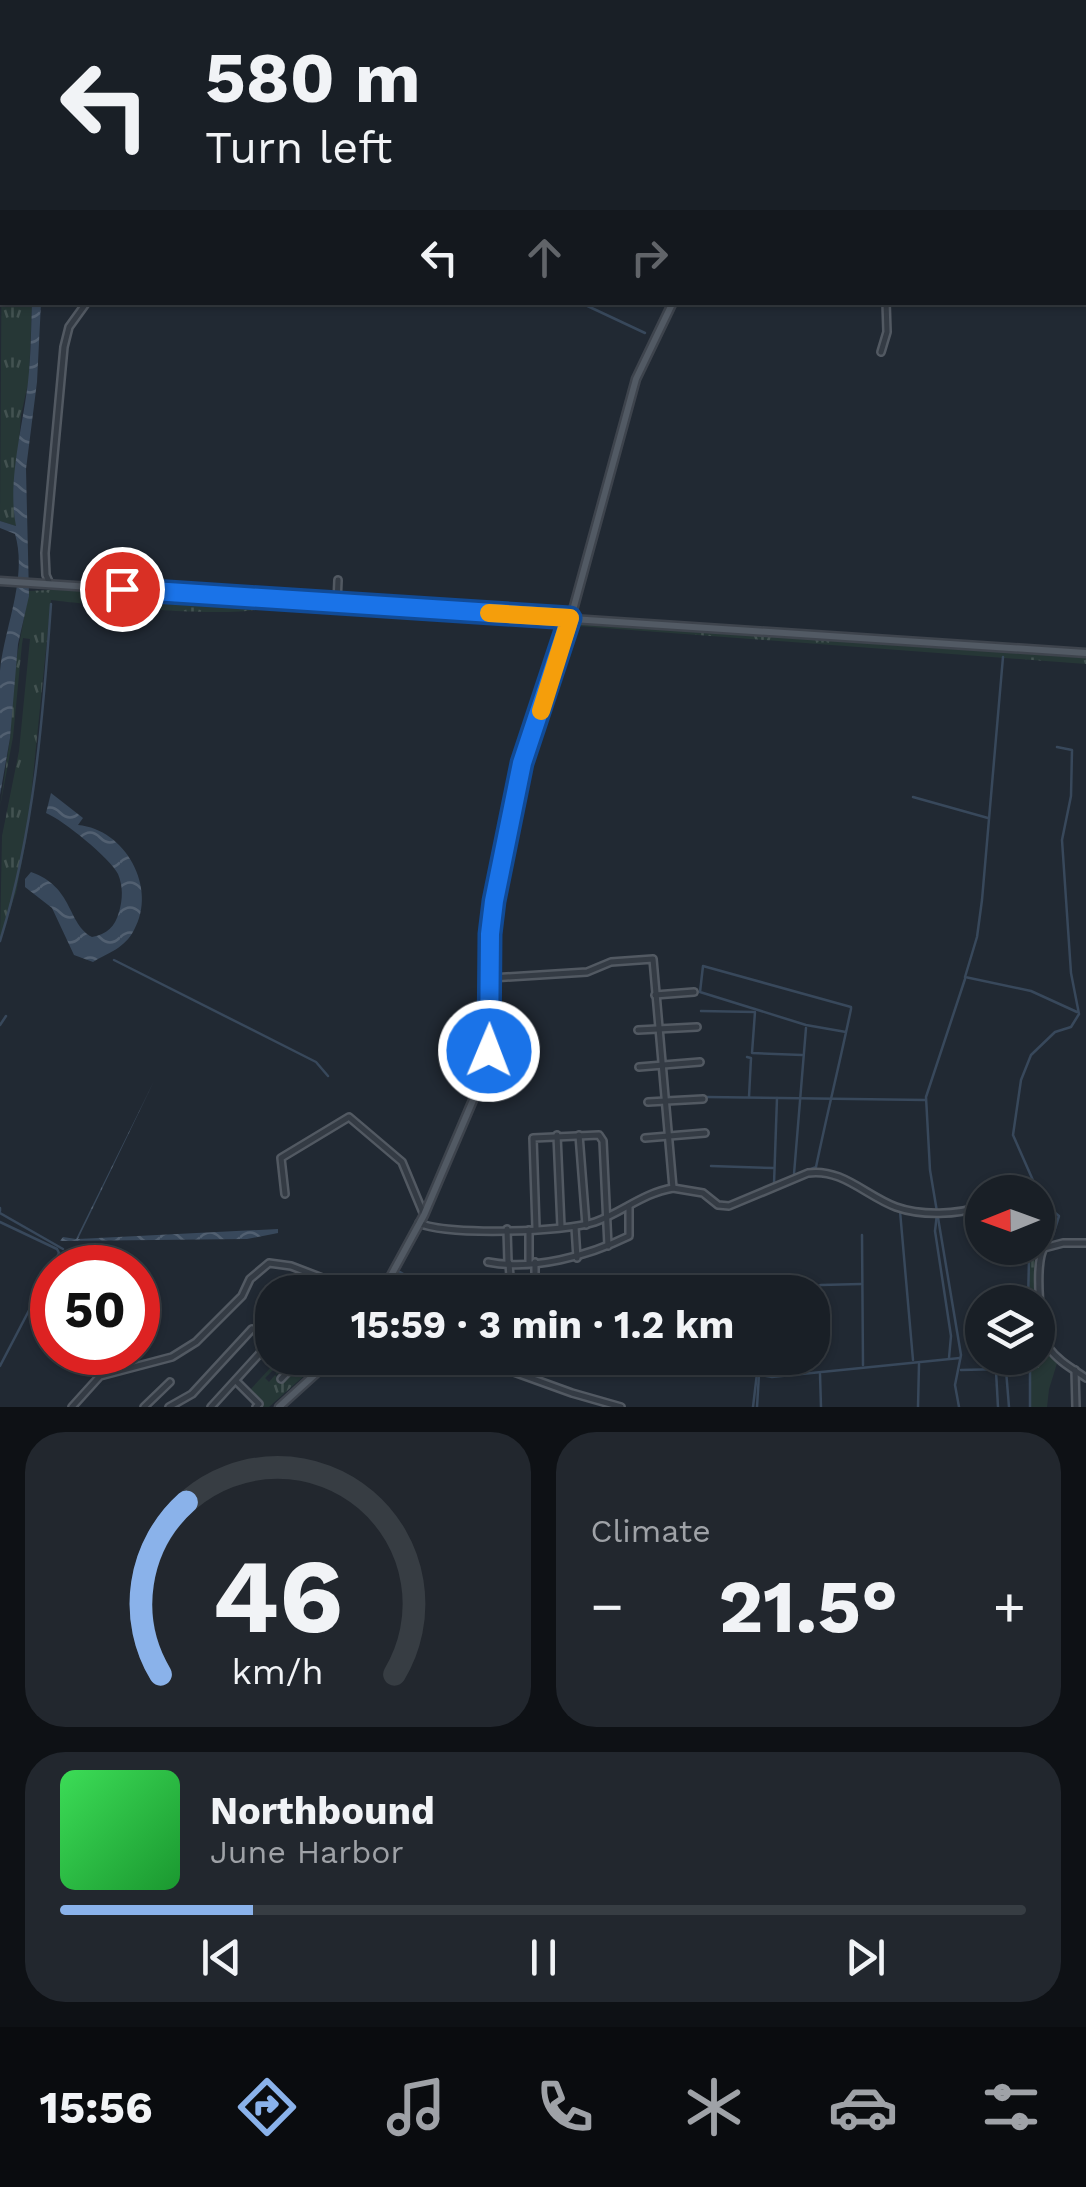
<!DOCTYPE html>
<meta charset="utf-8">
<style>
body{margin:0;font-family:"Work Sans",sans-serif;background:#22272e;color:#f1f3f6;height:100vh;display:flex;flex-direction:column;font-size:38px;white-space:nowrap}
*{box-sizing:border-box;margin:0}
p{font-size:32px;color:#9fa2a7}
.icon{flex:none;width:55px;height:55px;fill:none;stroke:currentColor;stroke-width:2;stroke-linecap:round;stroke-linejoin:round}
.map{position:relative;height:1407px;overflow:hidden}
.panel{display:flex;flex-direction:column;gap:25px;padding:25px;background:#0e1115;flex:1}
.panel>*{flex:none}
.banner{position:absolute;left:0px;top:0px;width:1088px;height:305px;box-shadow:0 2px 8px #0004,0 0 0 2px #373d43;background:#191f26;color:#f1f3f6;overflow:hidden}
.needle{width:65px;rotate:269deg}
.controls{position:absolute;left:965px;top:1175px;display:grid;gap:20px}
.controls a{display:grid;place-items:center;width:90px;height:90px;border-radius:50%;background:#191f26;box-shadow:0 2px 8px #0004,0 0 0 2px #373d43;font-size:50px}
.speed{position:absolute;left:30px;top:1245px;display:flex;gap:20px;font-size:50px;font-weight:700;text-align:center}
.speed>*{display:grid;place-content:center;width:130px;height:130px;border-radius:50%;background:#191f26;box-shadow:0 2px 8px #0004,0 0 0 2px #373d43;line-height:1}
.speed .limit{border:15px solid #d22;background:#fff;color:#111}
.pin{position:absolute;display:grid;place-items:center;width:85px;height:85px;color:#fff;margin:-42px;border:5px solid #fff;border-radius:50%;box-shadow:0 2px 10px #0007}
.me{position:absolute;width:110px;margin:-55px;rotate:1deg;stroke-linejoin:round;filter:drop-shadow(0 0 8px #0008)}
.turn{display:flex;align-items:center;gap:35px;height:210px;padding:0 40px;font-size:45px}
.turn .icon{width:130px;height:130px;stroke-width:2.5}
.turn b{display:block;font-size:70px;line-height:85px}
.lanes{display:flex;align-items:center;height:95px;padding:0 40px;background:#0003;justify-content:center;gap:50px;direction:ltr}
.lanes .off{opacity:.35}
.big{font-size:75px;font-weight:700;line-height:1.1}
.panel .widget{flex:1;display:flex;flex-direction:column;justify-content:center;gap:15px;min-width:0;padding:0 35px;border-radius:40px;background:#22272e}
.panel .dial{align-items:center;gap:0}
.dial svg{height:260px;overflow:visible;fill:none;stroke:#373d43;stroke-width:7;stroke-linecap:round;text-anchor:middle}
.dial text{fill:#f1f3f6;stroke:none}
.song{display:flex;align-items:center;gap:30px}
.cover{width:120px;height:120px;border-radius:15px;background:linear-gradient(135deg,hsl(130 70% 55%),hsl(130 70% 35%))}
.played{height:10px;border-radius:5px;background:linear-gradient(90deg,#8ab2ea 20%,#373d43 20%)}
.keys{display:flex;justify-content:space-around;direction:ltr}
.heat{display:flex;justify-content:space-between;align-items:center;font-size:55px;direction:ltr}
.panel .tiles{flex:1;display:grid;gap:25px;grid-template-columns:1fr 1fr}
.widget:last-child{grid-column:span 2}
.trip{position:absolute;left:255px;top:1275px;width:575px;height:100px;border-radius:40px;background:#191f26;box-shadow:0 2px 8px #0004,0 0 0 2px #373d43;font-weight:700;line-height:100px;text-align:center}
.tab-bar{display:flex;height:160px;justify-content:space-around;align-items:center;background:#0a0c0f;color:#9fa2a7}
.tab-bar .icon{width:70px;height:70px}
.tab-bar .selected{color:#8ab2ea}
.tab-bar b{font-size:45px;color:#f1f3f6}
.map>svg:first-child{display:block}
</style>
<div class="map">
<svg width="1086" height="1407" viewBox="0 0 1086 1407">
<defs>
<pattern id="grass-tufts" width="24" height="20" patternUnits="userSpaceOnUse" patternTransform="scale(2.5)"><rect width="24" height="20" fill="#263736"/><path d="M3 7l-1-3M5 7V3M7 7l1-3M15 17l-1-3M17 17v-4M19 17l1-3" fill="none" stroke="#435251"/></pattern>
<pattern id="water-waves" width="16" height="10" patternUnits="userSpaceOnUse" patternTransform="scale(2.5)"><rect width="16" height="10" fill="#38485b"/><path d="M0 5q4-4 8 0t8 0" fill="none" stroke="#526071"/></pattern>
</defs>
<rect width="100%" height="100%" fill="#212933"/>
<g fill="url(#grass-tufts)">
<polygon points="2,211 2,302 32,303 29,379 21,415 16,483 16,526 0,521"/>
<path d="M68 589 511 619 558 626 265 606C245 621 82 604 51 600L27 835 16 892 0 938 2 836 19 751 30 639 23 638 22 644 13 737 0 807 10 738 14 672 29 591Z"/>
<polygon points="584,623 1086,657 1086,664 578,626"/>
<polygon points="1036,1248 1041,1333 1046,1346 1058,1360 1049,1389 1047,1407 1031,1407 1030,1363 1031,1358 1038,1358 1038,1302 1029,1302 1030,1260"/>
<polygon points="303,1358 324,1358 269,1407 257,1407 261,1402 249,1391 274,1364 280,1370 277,1375 274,1369 265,1378 269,1382 275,1375 282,1381"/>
</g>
<g fill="url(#water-waves)">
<path d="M32 303H41L37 382 26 469 29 596 18 644 10 738 0 795C0 755 0 712 0 671 4 628 28 578 15 534L0 528V521L16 526C7 482 23 426 28 382 31 356 31 329 32 303Z"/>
<path d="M51 793 83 818 78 825C125 829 158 888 134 930 124 949 109 952 93 962L74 955 52 908 25 887V879L31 872C74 887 67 924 92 937 107 934 115 927 119 912 123 899 123 886 118 874 110 858 63 820 46 813Z"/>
<polygon points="154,1081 78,1239 278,1229 278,1233 247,1239 60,1241 63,1237 76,1239"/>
</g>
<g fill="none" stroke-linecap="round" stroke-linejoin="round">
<g stroke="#38485b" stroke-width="2.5">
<polyline points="40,2 41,0"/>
<polyline points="579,302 645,333"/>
<polyline points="1003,657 982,900 977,937 965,977 1031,991 1077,1012"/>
<polyline points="913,797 988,818"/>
<path d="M0 941C34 833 43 718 51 604"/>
<polyline points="114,960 316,1062 328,1076"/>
<polyline points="701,1011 755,1012 752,1053 802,1055"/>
<polyline points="0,1025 6,1016"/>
<polyline points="747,1057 751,1058 749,1097"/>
<polyline points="707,1097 925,1100"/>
<polyline points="711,1166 773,1168"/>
<polyline points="794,1174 806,1028"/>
<path d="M790 1178 816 1167C827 1114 840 1062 851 1009V1007L703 966 700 992 806 1025 846 1032"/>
<polyline points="774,1184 777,1098"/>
<polyline points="0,1208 0,1211"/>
<polyline points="900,1211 913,1360"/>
<polyline points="0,1213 63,1249"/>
<polyline points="937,1214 935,1231 951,1336 949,1358"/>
<polyline points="0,1222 57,1249 59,1253 0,1366"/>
<polyline points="862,1235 863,1365"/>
<polyline points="1039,1244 1053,1235 1059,1216 1043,1203 1013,1135 1021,1080 1031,1055 1055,1032 1071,1027 1079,1014 1071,973 1062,840 1071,796 1072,750 1057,747"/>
<polyline points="400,1272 413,1280 421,1275 449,1292"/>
<polyline points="757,1292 775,1292"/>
<polyline points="804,1292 821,1285 861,1284"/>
<polyline points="1028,1302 1029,1259 1034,1248"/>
<polyline points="750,1358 758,1365 753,1407"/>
<polyline points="771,1358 784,1373"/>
<polyline points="1030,1358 1030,1407"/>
<polyline points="1002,1367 1004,1358"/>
<polyline points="961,1370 1002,1369 1028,1363"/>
<polyline points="1006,1370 1009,1407"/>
<polyline points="996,1371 998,1407"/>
<polyline points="820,1374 821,1407"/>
<polyline points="761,1375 772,1377 960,1358"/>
<polyline points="757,1407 760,1358"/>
<polyline points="918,1407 919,1364"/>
<polyline points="959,1407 955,1385 961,1355 930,1170 926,1097 965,979"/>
</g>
<polyline stroke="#38485b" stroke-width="9" points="81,2 82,0"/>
<g stroke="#525962" stroke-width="10">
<g id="minor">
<polyline points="704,0 704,2"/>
<polyline points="133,2 133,0"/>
<polyline points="644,2 644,0"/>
<polyline points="881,352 887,332 886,302"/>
<polyline points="50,584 46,575 45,553 64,347 69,327 87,302"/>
<polyline points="337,603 338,580"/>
<polyline points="655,995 694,992"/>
<polyline points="638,1030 697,1027"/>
<polyline points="639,1067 700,1062"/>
<polyline points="648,1102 703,1099"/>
<polyline points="557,1135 561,1227"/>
<polyline points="579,1135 586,1225"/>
<polyline points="645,1138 705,1133"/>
<path d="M673 1188 703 1193 718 1205 729 1206 808 1173C842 1168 866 1196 896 1207 921 1216 958 1215 982 1206"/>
<polyline points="285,1194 281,1158 349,1117 402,1162 424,1215"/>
<path d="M419 1223C447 1236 566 1232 595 1222 623 1212 643 1193 673 1188L653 959 611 962 587 972 492 978"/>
<polyline points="575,1227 577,1258"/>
<polyline points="536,1228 533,1138 599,1135 603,1141 608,1246"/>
<polyline points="507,1229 508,1263"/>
<polyline points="529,1230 529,1262"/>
<path d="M1086 1243H1063L1044 1248C1034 1262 1040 1333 1049 1348 1058 1361 1073 1369 1086 1378"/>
<path d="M488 1262C533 1271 588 1256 629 1236V1206"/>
<polyline points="535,1262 535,1288"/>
<polyline points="509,1263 511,1291"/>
<polyline points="475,1358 572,1393 621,1407"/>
<polyline points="1075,1370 1076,1407"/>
<polyline points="281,1379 301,1358"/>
<polyline points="236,1381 259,1404 256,1407"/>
<polyline points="72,1407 100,1376 172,1357 196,1342 242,1296 250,1279 269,1263 291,1266 359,1292"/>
<polyline points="144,1407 170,1382"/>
<polyline points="169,1407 192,1394 252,1329"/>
<polyline points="211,1407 272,1340"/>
</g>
</g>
<g stroke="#3e444d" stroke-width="11">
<g id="major">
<polyline points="795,2 795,0"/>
<polyline points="0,581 1086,653"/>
<polyline points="382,1292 424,1215 482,1079 490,1035 491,916 522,763 561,654 636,379 673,302"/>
<polyline points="279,1407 333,1358"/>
</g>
</g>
<use href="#minor" stroke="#343b44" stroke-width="5"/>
<use href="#major" stroke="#525a64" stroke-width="6"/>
</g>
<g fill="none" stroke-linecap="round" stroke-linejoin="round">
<g stroke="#114b97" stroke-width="25">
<polyline id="route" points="122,589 570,618 522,763 494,901 490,934 489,1051"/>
</g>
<use href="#route" stroke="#1a73e8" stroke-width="18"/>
<polyline stroke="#f59e0b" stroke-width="18" points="489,613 570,618 541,711"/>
</g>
</svg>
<div class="controls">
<a><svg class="needle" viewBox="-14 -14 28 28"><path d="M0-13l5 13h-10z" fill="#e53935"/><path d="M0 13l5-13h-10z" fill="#9fa2a7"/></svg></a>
<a><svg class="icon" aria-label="layers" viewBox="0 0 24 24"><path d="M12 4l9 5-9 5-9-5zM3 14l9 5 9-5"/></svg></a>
</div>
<div class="speed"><div class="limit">50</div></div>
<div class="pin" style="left:122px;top:589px;background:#d93025"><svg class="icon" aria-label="arrive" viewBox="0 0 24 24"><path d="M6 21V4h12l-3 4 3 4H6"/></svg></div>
<svg class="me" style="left:489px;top:1051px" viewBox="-20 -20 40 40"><circle r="17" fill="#1a73e8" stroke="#fff" stroke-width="3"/><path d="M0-11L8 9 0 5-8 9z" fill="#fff"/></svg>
<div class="trip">15:59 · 3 min · 1.2 km</div>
<div class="banner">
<div class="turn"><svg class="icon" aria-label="left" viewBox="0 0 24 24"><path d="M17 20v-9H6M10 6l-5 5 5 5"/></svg><div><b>580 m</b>Turn left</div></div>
<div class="lanes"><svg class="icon" aria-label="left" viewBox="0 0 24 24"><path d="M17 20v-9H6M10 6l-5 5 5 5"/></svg><svg class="icon off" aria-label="ahead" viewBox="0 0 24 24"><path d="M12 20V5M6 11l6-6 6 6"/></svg><svg class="icon off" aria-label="right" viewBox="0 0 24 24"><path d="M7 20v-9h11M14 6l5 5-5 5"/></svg></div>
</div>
</div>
<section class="panel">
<div class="tiles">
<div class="widget dial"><svg viewBox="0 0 100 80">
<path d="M14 69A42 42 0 1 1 86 69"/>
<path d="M14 69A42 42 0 0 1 22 16" stroke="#8ab2ea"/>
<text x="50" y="56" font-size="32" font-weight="700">46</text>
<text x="50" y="72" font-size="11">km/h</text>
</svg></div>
<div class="widget"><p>Climate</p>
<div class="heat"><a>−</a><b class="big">21.5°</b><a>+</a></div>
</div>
<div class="widget">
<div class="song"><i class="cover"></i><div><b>Northbound</b><p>June Harbor</p></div></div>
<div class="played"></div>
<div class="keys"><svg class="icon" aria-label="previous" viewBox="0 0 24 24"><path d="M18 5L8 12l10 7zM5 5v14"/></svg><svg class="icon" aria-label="pause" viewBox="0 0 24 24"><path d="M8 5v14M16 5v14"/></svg><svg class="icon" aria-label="next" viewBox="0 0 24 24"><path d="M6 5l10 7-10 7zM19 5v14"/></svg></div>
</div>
</div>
</section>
<nav class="tab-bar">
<b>15:56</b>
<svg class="icon selected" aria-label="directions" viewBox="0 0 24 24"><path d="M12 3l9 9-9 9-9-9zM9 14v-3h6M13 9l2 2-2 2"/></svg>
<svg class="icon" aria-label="music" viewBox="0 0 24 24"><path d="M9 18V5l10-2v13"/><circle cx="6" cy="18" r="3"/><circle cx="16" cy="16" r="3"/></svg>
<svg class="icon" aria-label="phone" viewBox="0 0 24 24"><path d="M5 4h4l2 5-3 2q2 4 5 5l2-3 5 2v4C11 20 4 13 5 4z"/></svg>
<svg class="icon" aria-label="climate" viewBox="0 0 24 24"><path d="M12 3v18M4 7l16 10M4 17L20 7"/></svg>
<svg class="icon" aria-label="car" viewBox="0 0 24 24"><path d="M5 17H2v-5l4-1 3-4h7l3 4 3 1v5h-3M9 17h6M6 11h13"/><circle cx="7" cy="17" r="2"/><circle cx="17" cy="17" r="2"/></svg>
<svg class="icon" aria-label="filters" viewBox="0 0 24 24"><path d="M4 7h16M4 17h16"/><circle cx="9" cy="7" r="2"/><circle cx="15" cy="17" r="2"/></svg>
</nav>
